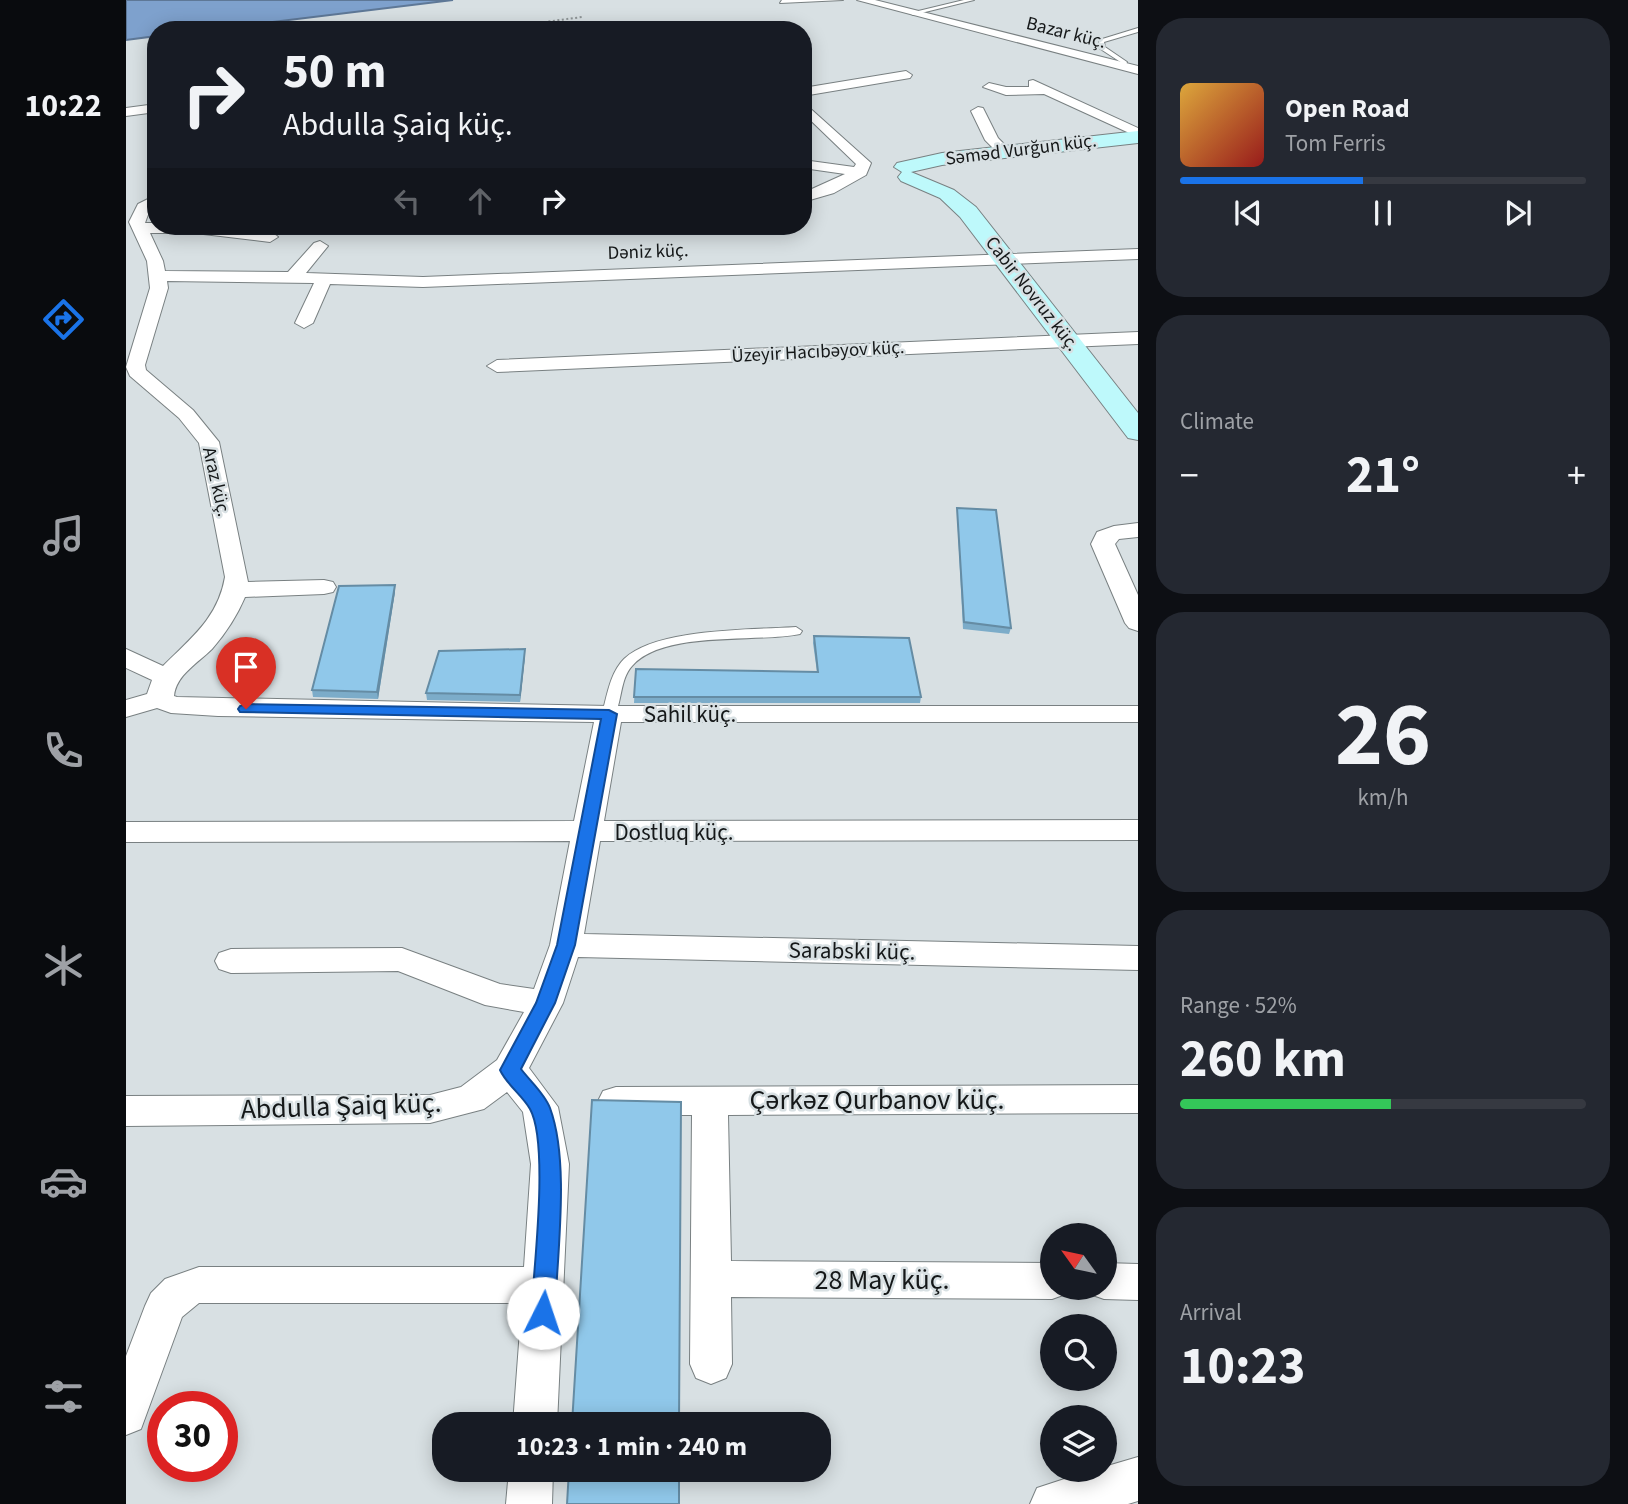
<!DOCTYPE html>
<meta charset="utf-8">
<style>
body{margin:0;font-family:"Source Sans 3",sans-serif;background:#242831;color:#f1f3f6;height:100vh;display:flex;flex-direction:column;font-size:26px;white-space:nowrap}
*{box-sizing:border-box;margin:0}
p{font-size:23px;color:#9ea1a6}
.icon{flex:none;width:38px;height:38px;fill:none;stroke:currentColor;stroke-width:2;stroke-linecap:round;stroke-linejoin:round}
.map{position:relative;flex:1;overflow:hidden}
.side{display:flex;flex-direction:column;gap:18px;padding:18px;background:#0d0f14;width:490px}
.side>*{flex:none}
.hud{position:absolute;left:21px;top:21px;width:665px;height:214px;border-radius:28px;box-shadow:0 4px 18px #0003;background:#171b24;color:#f1f3f6;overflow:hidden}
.needle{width:46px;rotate:303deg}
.fabs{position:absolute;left:914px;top:1223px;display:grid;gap:14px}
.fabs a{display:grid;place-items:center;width:77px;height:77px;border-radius:50%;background:#171b24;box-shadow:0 4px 18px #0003;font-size:35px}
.speed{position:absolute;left:21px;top:1391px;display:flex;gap:14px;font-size:35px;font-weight:700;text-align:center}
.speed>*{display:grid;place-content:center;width:91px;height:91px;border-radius:50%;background:#171b24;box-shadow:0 4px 18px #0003;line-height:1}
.speed .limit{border:10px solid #d22;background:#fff;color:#111}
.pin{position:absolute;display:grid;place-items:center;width:60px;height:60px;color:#fff;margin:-72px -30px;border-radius:50% 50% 50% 0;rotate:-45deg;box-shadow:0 0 7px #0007}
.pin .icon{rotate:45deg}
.me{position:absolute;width:77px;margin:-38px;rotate:4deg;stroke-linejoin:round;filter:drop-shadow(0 0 5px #0008)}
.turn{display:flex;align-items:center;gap:24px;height:147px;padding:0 21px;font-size:32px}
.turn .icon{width:91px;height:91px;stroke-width:2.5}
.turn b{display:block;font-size:49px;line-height:60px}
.lanes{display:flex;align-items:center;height:66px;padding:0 21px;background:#0003;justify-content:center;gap:35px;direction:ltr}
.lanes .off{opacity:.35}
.big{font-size:52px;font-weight:700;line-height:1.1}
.side .widget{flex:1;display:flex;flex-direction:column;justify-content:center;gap:10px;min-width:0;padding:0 24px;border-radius:28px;background:#242831}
.side .dial{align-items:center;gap:0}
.dial b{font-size:91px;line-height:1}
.song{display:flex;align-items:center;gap:21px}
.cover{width:84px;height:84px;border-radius:10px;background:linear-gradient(135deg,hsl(40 70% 55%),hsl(0 70% 35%))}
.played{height:7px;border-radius:4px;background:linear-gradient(90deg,#1a73e8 45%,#363941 45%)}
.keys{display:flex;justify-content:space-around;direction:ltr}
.heat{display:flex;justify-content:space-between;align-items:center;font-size:38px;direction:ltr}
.charge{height:10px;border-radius:5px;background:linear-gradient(90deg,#34c759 52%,#363941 0)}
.trip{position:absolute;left:306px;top:1412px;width:399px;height:70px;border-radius:28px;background:#171b24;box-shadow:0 4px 18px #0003;font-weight:700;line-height:70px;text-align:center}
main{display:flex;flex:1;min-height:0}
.tab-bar{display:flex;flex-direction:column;width:126px;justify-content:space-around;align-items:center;background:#090b0e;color:#9ea1a6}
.tab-bar .icon{width:49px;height:49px}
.tab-bar .on{color:#1a73e8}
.tab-bar b{font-size:32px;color:#f1f3f6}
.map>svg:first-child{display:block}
</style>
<main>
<nav class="tab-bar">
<b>10:22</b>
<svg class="icon on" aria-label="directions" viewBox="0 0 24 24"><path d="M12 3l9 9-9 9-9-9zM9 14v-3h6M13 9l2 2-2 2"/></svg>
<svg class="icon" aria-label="music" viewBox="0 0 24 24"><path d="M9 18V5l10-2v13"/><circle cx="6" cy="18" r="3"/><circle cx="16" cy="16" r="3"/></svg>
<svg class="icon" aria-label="phone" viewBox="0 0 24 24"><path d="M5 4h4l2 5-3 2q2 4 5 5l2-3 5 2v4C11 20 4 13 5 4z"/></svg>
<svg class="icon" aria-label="climate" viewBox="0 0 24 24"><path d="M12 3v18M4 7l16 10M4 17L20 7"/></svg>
<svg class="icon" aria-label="car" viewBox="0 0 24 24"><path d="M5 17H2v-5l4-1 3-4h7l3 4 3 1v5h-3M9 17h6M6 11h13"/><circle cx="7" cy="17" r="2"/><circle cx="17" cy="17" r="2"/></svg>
<svg class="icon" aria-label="filters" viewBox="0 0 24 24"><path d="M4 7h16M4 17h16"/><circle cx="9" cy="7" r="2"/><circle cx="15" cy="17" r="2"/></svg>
</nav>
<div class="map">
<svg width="1012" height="1504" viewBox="0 0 1012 1504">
<rect width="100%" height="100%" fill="#d8e0e3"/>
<polygon fill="#7ea1cd" stroke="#5e7897" stroke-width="2" points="0,0 327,0 82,30 30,30 30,36 0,40"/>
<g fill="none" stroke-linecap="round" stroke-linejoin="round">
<g stroke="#798082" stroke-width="2">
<g id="lane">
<polygon points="656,0 717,0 654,3"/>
<polygon points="838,0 848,0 787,15 784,13"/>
<polygon points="1012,28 1012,32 978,42 979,47 1001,62 999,67 995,67 996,63 973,48 973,40"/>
<path d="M670 627 676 631 674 634C631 643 537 630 506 666 494 679 496 702 488 717L483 718 476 714C481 696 484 673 498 659 530 628 626 630 670 627Z"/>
</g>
</g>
<g stroke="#798082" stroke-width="2">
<g id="street">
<polygon points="731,0 749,0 1012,66 1012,74"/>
<polygon points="780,71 786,75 784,78 677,96 677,88"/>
<polygon points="907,80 1012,128 1012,137 918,94 880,95 857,87 863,83 880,87 903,87 903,81"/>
<polygon points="677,102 745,163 740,175 708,193 677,202 677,193 719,174 677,168 677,160 728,167 730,164 677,113"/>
<polygon points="30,104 30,112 0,116 0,108"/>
<polygon points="852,107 857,108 872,138 885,151 883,154 873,154 859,140 845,111"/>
<path d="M30 195V206L24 209 19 223H30V226C52 226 138 223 152 237L144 242 69 233H24L37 261 39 271 162 272 188 243 194 241 202 246 180 273 297 277 1012 249V259L297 287 204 284 187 323 178 328 169 323 188 283 41 281 42 288 19 365 20 370 67 410 93 442 122 582 198 580 207 582 210 587 207 592 198 594 119 597C111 616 99 634 86 649 72 663 50 675 48 696L51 697 483 706H1012V722H495L478 821 1012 820V840L474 841 458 934 1012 946V970L452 957 437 1003 403 1068 432 1107 443 1164 431 1424H387L396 1303H73L56 1317 15 1429 0 1435V1356L19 1306 25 1293 39 1279 73 1267H398L405 1164 397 1112 381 1092 358 1109 304 1123 0 1126V1096L304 1095 335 1087 371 1060 398 1012 359 1005 272 971 105 973 93 969 89 961 93 953 105 949 276 948 374 984 408 989 424 945 444 841 0 842V822L448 821 468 722 92 716 45 713 31 708 0 717V700L21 694 26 680 0 668V649L37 666C65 638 92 618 99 577L73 443 53 418 4 376 0 367 24 288 21 261 3 222 12 204Z"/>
<polygon points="1012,332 1012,344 371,372 361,366 371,360"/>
<polygon points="1012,523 1012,537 993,539 989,544 1012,595 1012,631 1003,628 999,623 965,544 971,532 988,526"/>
<polygon points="1012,1085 1012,1113 602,1115 605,1261 926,1263 926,1288 943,1288 940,1294 926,1299 605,1297 606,1364 600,1378 585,1384 570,1378 564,1364 566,1115 490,1115 477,1111 472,1101 477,1091 490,1087"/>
<polygon points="978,1263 1012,1264 1012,1300 978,1299 964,1294 961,1288 978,1288"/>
<polygon points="1012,1457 1012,1501 1002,1504 904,1504 911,1488 966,1470 978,1470 978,1467"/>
<polygon points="383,1470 427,1470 426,1504 380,1504"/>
</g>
</g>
<g stroke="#798082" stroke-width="2">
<polygon id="secondary" points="1012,131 1012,143 816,165 785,172 828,190 850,207 1012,413 1012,440 1002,438 834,217 814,198 775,181 772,177 776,172 768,167 771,163 816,153"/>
</g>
<polyline stroke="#8e9496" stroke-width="2" stroke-dasharray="2 2.5" stroke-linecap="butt" points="360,30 456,17"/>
<use href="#lane" fill="#fff" fill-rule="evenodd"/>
<use href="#street" fill="#fff" fill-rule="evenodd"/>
<use href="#secondary" fill="#bef9fb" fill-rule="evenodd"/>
</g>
<g fill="#7cacc9">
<polygon points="831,508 885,628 883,634 837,629 831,514"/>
<polygon points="269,592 252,699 187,697 186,690"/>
<polygon points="688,636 795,697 794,703 508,703 510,669 691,672 687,643"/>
<polygon points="399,656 394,702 301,700 300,693"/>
</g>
<g fill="#658ca4">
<polygon points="269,585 269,592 252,699 251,692"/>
<polygon points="399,649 399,656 394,702 394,695"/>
</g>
<g fill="#90c8ea" stroke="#658ca4" stroke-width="2">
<polygon points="831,508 870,510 885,628 838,622"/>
<polygon points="269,585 251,692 186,690 213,586"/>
<polygon points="688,636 783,638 795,697 508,697 510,669 692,672"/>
<polygon points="399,649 394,695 300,693 313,651"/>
<polygon points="466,1100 555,1102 553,1424 446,1424"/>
<polygon points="443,1470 553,1470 553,1504 441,1504"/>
</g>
<path fill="#1a73e8" stroke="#114b97" stroke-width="2" d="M120 704 483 710 491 714 449 945 429 1003 395 1069C404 1081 419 1094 424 1108 444 1162 431 1254 429 1313L425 1321 417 1324 409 1321 405 1313C408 1269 423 1143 404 1109 396 1095 381 1085 374 1070L410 1003 431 945 475 719 114 712 112 709 114 706Z"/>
<g text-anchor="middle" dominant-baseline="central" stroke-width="5" stroke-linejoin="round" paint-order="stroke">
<g font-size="19" fill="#151819" stroke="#d8e0e3">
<text transform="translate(940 33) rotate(14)">Bazar küç.</text>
<text transform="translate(895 150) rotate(-7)">Səməd Vurğun küç.</text>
<text transform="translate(522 252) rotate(-2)">Dәniz küç.</text>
<text transform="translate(906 294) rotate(52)">Cabir Novruz küç.</text>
<text transform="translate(692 352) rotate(-3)">Üzeyir Hacıbəyov küç.</text>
<text transform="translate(90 482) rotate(77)">Araz küç.</text>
</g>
<g font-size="23" fill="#151819" stroke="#d8e0e3">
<text x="564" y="714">Sahil küç.</text>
<text x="548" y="832">Dostluq küç.</text>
<text transform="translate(726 951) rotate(1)">Sarabski küç.</text>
</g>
<g font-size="28" fill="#151819" stroke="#d8e0e3">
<text x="751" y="1100">Çərkəz Qurbanov küç.</text>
<text transform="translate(215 1106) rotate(-2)">Abdulla Şaiq küç.</text>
<text x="756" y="1280">28 May küç.</text>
</g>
</g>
</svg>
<div class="fabs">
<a><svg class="needle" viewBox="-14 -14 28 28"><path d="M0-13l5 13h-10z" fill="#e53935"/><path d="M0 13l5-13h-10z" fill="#9ea1a6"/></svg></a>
<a><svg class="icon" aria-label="search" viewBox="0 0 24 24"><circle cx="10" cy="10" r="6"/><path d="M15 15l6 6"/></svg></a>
<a><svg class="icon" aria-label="layers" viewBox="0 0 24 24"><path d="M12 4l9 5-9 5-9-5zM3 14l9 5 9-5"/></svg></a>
</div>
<div class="speed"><div class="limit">30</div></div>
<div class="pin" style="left:120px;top:709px;background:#d93025"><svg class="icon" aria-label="arrive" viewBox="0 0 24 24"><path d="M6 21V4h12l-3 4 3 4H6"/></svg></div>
<svg class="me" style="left:417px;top:1313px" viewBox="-20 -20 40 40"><circle r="19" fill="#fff"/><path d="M0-13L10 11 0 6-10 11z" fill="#1a73e8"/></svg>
<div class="trip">10:23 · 1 min · 240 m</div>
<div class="hud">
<div class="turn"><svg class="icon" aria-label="right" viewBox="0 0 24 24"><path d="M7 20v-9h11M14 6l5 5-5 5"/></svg><div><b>50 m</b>Abdulla Şaiq küç.</div></div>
<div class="lanes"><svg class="icon off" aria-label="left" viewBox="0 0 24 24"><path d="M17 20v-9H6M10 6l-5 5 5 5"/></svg><svg class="icon off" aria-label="ahead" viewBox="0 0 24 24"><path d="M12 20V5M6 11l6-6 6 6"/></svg><svg class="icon" aria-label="right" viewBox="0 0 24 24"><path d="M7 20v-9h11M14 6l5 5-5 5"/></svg></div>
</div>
</div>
<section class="side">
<div class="widget">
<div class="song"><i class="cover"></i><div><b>Open Road</b><p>Tom Ferris</p></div></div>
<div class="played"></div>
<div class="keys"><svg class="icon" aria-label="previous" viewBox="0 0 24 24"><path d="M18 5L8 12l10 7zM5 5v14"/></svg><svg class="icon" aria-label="pause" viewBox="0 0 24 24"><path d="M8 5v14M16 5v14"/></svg><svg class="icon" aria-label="next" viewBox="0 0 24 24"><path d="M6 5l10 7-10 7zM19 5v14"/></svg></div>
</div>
<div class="widget"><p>Climate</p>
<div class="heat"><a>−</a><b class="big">21°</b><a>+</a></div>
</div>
<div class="widget dial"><b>26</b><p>km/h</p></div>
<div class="widget"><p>Range · 52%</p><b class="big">260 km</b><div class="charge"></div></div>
<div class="widget"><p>Arrival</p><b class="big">10:23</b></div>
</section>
</main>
